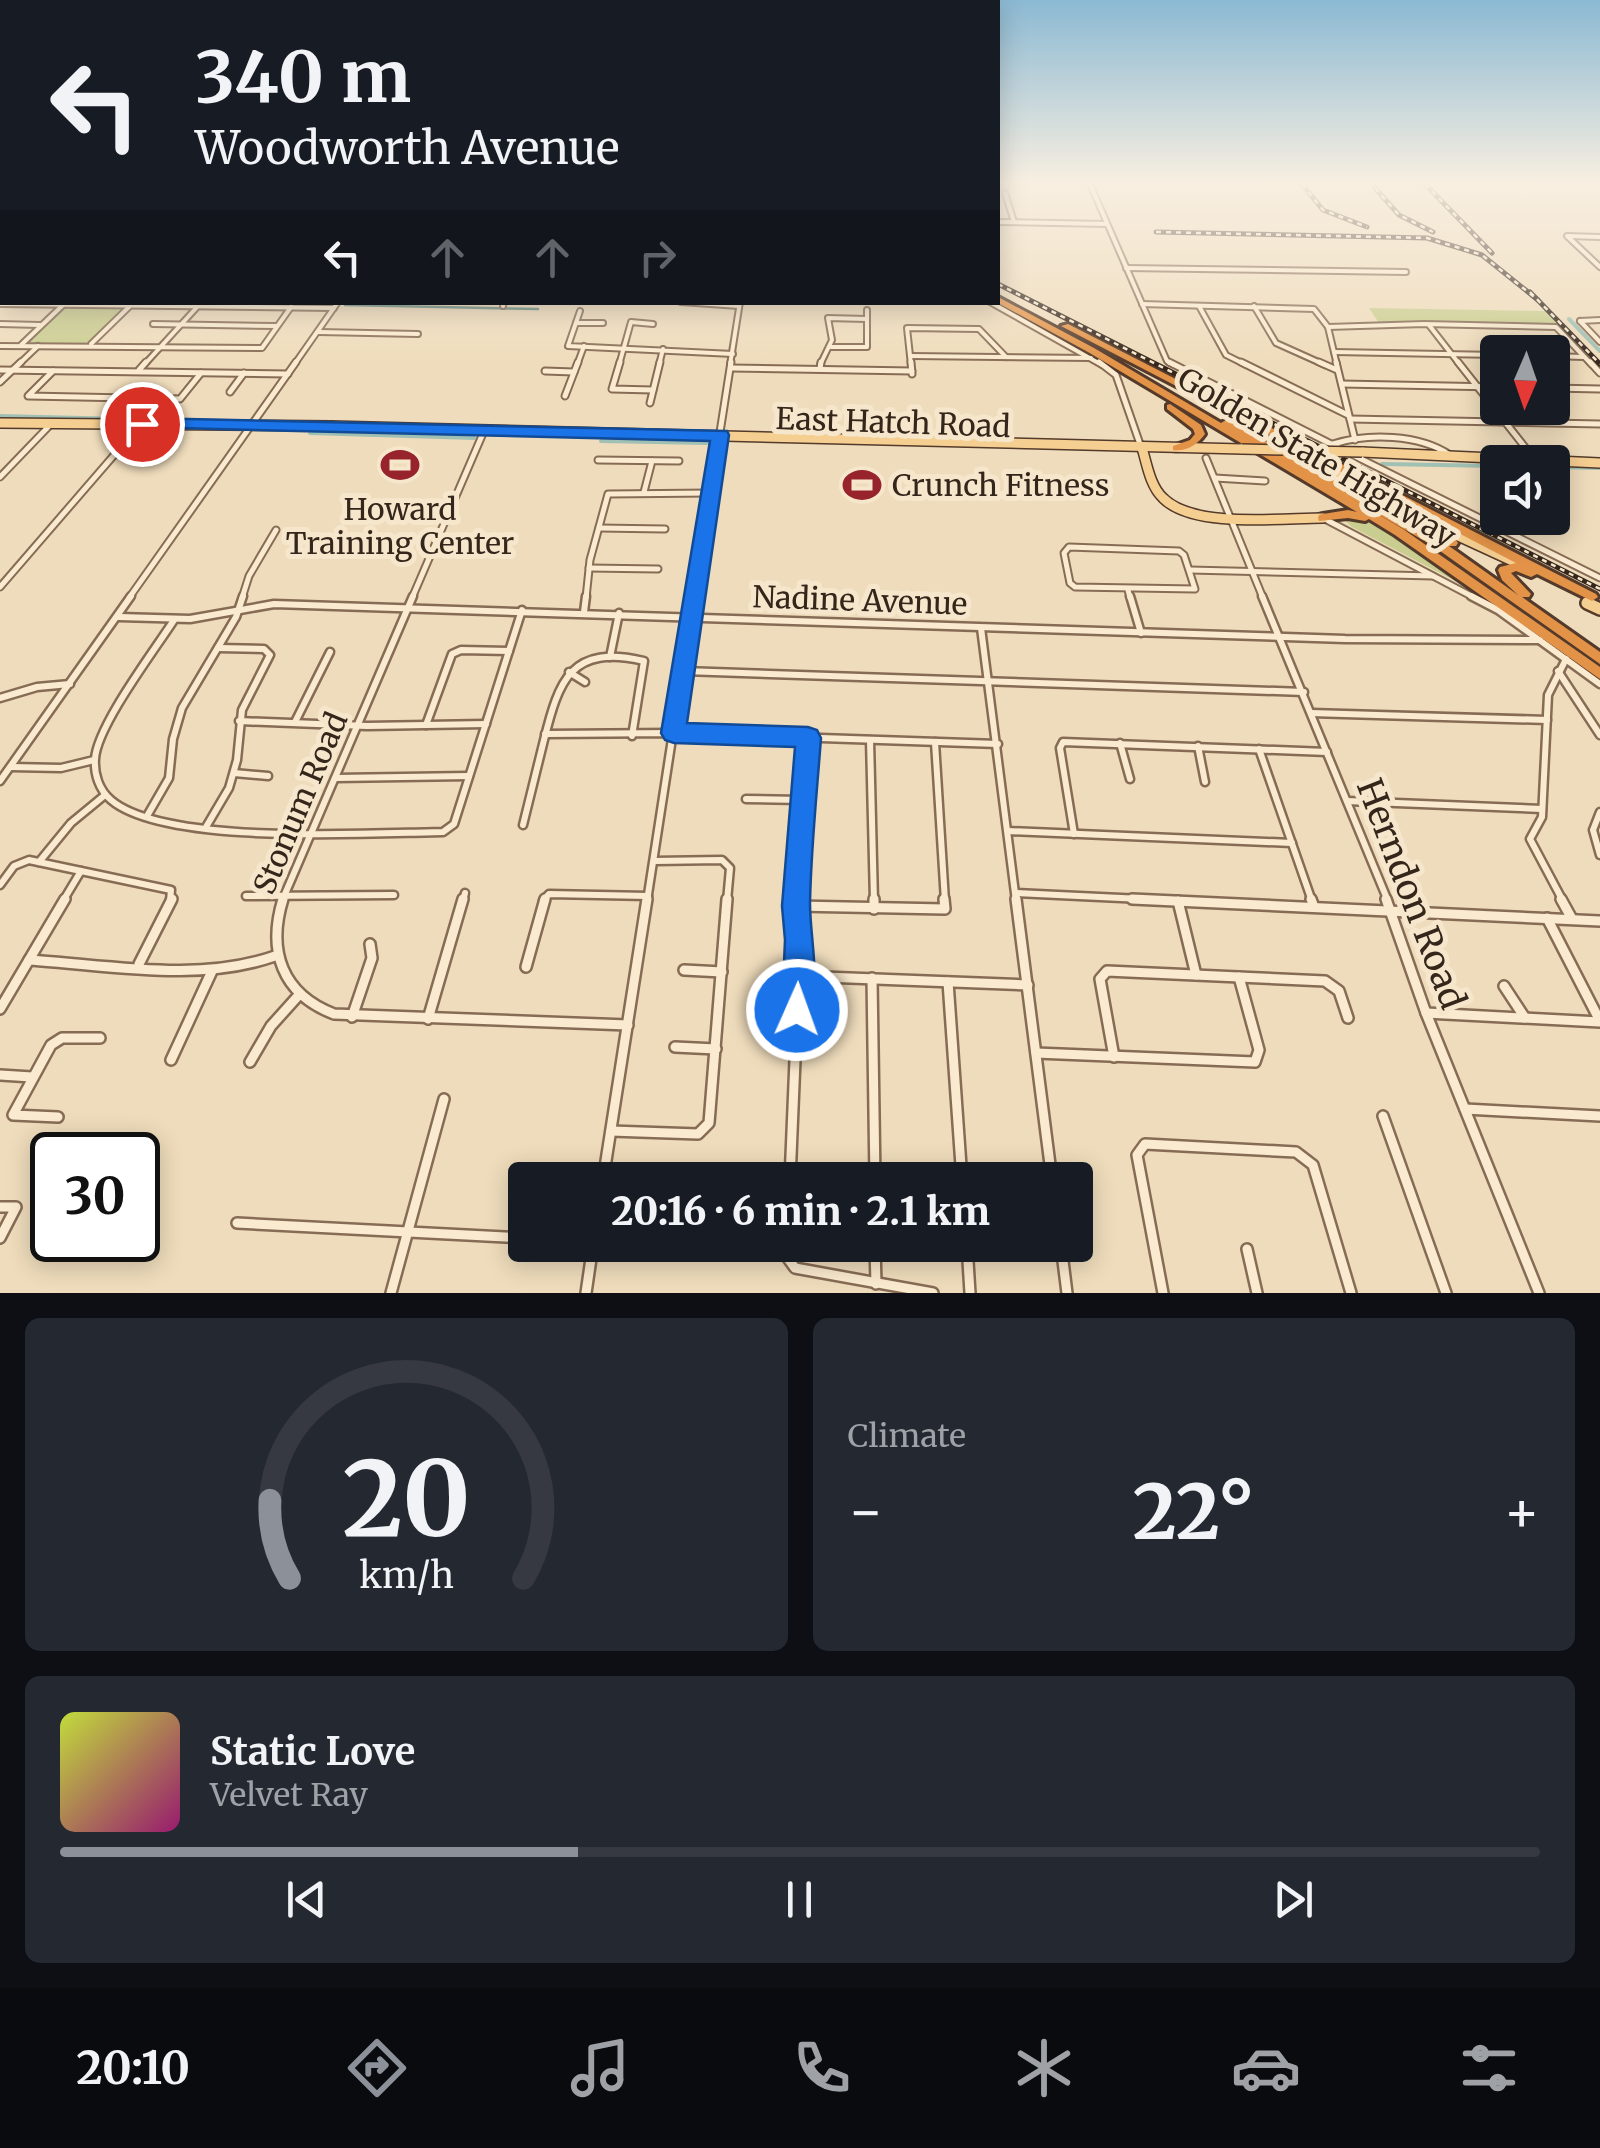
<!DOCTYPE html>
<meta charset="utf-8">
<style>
body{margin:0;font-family:Merriweather,serif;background:#242831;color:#f1f3f6;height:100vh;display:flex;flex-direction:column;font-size:38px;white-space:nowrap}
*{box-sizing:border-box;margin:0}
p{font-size:32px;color:#9ea1a6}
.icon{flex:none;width:55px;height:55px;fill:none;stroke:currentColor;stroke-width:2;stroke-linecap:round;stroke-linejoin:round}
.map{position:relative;height:1293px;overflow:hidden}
.panel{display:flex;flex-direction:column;gap:25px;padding:25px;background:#0d0f14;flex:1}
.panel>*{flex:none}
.top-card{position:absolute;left:0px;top:0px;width:1000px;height:305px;box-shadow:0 5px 25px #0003;background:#171b24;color:#f1f3f6;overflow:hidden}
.needle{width:65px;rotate:182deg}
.tools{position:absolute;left:1480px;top:335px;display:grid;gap:20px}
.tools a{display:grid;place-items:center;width:90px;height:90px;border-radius:10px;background:#171b24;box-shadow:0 5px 25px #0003;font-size:50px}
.speed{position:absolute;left:30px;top:1132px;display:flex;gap:20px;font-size:50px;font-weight:700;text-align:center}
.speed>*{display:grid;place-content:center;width:130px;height:130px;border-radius:50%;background:#171b24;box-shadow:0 5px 25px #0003;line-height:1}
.speed .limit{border:5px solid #111;border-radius:15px;background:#fff;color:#111}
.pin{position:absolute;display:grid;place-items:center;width:85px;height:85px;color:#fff;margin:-42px;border:5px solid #fff;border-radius:50%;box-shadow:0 2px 10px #0007}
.me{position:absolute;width:110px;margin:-55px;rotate:2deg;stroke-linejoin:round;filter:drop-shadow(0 0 8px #0008)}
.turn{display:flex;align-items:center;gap:35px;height:210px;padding:0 30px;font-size:45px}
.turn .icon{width:130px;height:130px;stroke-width:2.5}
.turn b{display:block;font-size:70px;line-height:85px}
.lanes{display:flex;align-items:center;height:95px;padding:0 30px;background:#0003;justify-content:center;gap:50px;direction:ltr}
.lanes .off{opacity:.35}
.big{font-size:75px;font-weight:800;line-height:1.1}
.panel .widget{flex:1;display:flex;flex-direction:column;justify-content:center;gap:15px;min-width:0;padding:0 35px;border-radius:15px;background:#242831}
.panel .dial{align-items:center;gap:0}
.dial svg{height:260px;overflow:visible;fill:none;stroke:#363941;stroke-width:7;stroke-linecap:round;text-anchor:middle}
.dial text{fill:#f1f3f6;stroke:none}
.song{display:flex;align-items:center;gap:30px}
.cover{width:120px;height:120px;border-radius:15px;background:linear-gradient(135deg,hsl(70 70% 55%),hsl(320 70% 35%))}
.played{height:10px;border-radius:5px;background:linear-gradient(90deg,#8c9099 35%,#363941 35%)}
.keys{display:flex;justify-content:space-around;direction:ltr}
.heat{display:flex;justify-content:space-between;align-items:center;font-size:55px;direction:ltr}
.panel .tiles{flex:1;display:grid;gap:25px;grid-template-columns:1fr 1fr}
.widget:last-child{grid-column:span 2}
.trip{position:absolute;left:508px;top:1162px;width:585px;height:100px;border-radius:10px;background:#171b24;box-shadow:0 5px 25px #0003;font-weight:800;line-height:100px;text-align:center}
.tabs{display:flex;height:160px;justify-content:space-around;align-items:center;background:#090b0e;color:#9ea1a6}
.tabs .icon{width:70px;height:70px}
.tabs .selected{color:#8c9099}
.tabs b{font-size:45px;color:#f1f3f6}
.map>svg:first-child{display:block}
</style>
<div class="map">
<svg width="1600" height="1293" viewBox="0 0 1600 1293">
<rect width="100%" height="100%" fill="#efdcbc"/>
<g fill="#cacd90">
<polygon points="126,307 88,343 27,343 65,308"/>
<polygon points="1369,308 1546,311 1559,324 1412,322 1381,326"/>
<polygon points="1343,519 1373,523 1482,595 1352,527"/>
</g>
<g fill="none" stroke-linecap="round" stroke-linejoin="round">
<polyline stroke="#688d81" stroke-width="2.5" points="345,305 538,309"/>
<g stroke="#a0c0b4" stroke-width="4">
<polyline points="1569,319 1600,351"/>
<polyline points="0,416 166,420"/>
<polyline points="310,433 474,438"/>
<polyline points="601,441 707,443"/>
<polyline points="1382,464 1498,466"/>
<polyline points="1552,467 1600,468"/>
</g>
<g stroke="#876c55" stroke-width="8">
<g id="minor-far3">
<polyline points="1090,184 1167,361 1174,365"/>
<polyline points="1005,193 1014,222"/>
<polyline points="998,222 1107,224"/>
<polyline points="1567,236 1600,267"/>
<polyline points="1568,236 1600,237"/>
<polyline points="1126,268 1406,272"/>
<polyline points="681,302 739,306"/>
<polyline points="990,302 1102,365"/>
<polyline points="0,304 334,308"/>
<polyline points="1142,304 1314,309 1328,327 1337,365"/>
<polyline points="503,306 504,302"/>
<polyline points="1199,306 1226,355 1246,365"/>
<polyline points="1254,306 1276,343 1325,365"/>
<polyline points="580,311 568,346 733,354"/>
<polyline points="1580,321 1600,342"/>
<polyline points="1580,321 1600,320"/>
<polyline points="576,323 603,323"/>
<polyline points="0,324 40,325"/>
<polyline points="153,324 276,326"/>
<polyline points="1429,325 1460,365"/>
<polyline points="1328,327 1424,324 1556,327 1592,365"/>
<polyline points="319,332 418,334"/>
<polyline points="91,344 132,304"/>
<polyline points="21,345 63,305"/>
<polyline points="0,346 262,348 291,307"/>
<polyline points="831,347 867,347 867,310"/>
<polyline points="1334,352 1498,355"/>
<polyline points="911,356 1091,358"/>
<polyline points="1552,356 1583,357"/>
<polyline points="18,365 38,346"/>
<polyline points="144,365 198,306"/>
<polyline points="294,365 338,302"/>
<polyline points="577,365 584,346"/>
<polyline points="619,365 631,322 653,324"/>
<polyline points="659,365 663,349"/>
<polyline points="730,365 740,302"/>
<polyline points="820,365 832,340 828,318 867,319"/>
<polyline points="911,365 907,328 979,329 1006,357"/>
</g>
</g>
<g stroke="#876c55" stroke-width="9">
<g id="minor-far2">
<polyline points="620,362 612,389 653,390"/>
<polyline points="911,362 912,374"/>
<polyline points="1099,362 1116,375 1141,447"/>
<polyline points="1169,362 1341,449"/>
<polyline points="1241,362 1348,415"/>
<polyline points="1319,362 1337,370"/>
<polyline points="1336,362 1355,440"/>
<polyline points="1458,362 1535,460"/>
<polyline points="1590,362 1600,373"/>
<polyline points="731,368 912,371"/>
<polyline points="820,369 821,362"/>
<polyline points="0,370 288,374"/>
<polyline points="139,370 146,362"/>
<polyline points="53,371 28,396 180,399 201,373"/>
<polyline points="545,371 574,372"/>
<polyline points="0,382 21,362"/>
<polyline points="1342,384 1498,387"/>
<polyline points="1552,388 1600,389"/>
<polyline points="230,392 244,373"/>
<polyline points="565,396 578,362"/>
<polyline points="650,403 660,362"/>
<polyline points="1350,419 1600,424"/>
<path d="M1333 444C1368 433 1419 434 1450 455"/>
<polyline points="1353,455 1600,578"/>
<polyline points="1206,458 1263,598"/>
<polyline points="598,460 679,461"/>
<polyline points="0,477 51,424"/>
<polyline points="1215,478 1265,481"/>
<polyline points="644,492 652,461"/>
<polyline points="1323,518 1475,598"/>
<polyline points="599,528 665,529"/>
<polygon points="1069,547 1179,551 1184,555 1195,589 1075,587 1070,583 1064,553"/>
<polyline points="589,568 658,569"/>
<polyline points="1190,570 1433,576"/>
<polyline points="0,587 141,424"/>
<polyline points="1128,590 1130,598"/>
<polyline points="129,598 296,362"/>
<polyline points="242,598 249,576 276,530"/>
<polyline points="412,598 484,431"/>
<polyline points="586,598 590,560 608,494 711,493"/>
<polyline points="694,598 731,362"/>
</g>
</g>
<g stroke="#876c55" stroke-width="11">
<g id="minor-far1">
<polyline points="1130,596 1141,633"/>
<polyline points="1262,596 1388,901"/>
<polyline points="1471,596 1498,610 1600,684"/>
<polyline points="584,612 586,596"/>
<polyline points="119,617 190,619 274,604 1345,639 1540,640"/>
<path d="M174 620C154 651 97 726 95 759 94 774 99 790 111 800 165 846 370 833 443 832L454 824 522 610"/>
<polyline points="981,628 1016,901"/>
<polyline points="610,657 619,613"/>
<polyline points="684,671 1304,692"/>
<polyline points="1558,671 1600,735"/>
<polyline points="569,672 585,682"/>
<polyline points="0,698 37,687 70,684"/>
<polyline points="1311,713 1547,720"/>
<polyline points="239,721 367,726 486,724"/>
<polyline points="295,722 330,652"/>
<polyline points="426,725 452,654 461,650 509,651"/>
<polyline points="545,734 674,733 998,744"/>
<polyline points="870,740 874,901"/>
<polyline points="935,742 945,901"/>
<polyline points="1120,743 1130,779"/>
<polyline points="1198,746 1205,782"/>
<polyline points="1259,749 1312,901"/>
<polyline points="11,767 61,768 94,760"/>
<polyline points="234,773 268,776"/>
<polyline points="336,778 469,776"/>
<polyline points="0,781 131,596"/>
<polyline points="746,799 801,800"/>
<polyline points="1347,801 1542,809"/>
<polyline points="1600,812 1593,830 1600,855"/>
<polyline points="147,816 169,778 173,739 182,708 236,617 243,596"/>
<path d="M523 825C530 797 537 768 544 740 559 680 571 644 644 661L632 736"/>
<polyline points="206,827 229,788 237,760 242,710 270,655 264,649 218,648"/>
<polyline points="1008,831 1292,843"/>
<polyline points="1074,834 1060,748 1063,742 1327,752"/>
<polyline points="654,861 722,860 730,868 727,901"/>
<polyline points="39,862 71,823 105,795"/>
<polyline points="0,885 14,866 29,860 171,890 170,901"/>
<polyline points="1016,893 1184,901"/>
<polyline points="246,896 394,895"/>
<polyline points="63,901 81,871"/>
<polyline points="282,901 413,596"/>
<polyline points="463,901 465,893"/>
<polyline points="543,901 549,894 648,896"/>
<polyline points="647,901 694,596"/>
<polyline points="796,901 808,738"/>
<polyline points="1563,901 1530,839 1542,817 1548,695 1566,659"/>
</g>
</g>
<g stroke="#876c55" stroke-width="14">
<g id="minor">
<path d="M283 899C267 951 282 994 334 1014L628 1025"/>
<polyline points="874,899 874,909"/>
<polyline points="1016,899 1052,1180"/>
<polyline points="1132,899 1600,921"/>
<polyline points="1311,899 1314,907"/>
<polyline points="1386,899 1426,1013 1539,1293"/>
<polyline points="1561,899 1572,919"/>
<polyline points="1178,901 1196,975"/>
<polyline points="796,906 945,909 944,899"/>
<polyline points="1547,918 1600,1021"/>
<path d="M29 960C109 965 198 983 275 956"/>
<polyline points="139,964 172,899"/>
<polyline points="526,967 545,899"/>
<polyline points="684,970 722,972"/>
<polyline points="798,976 1028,985"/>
<polyline points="872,978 875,1180"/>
<polyline points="948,982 962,1180"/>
<polyline points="1504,986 1525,1018"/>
<polyline points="0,1009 65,899"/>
<polyline points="1426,1013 1600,1022"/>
<polyline points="352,1017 372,958 370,944"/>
<polyline points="428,1019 463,899"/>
<polyline points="675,1047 716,1049"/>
<polyline points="1036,1053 1255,1062 1259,1050 1239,977"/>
<polyline points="1114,1057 1100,979 1107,971 1325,981 1339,991 1348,1018"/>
<polyline points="171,1060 212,971"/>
<polyline points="250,1062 271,1026 298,996"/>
<polyline points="0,1075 32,1077"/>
<polyline points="1465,1109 1600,1116"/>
<polyline points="1383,1116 1446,1293"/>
<polyline points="58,1117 13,1115 51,1045 62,1038 100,1038"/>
<polyline points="611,1131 698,1134 709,1123 727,899"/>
<polyline points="603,1180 647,899"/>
<polyline points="790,1180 800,940 797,899"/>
<polyline points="0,1207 16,1207 0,1238"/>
<polyline points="237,1223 525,1238"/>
<polyline points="787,1245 787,1257 795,1268 933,1293"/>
<polyline points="875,1245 876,1284"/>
<polyline points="967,1245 970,1293"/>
<polyline points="1061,1245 1067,1293"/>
<polyline points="1247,1249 1257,1293"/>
<polyline points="391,1293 444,1099"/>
<polyline points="586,1293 593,1245"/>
<polyline points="1163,1293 1137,1155 1145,1144 1296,1152 1313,1165 1351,1293"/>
</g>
</g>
<g stroke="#543a2a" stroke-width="12">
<g id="major-far1">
<polyline points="0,423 331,426 1242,449"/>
<path d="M1142 448C1147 464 1150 486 1163 498 1193 529 1283 518 1323 518"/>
<polyline points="1295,451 1395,506"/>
<polyline points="1362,452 1600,463"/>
<polyline points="1419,518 1521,565"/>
</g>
</g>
<g stroke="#543a2a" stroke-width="16">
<polyline id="major" points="1587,603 1600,609"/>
</g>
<g stroke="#543a2a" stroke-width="6">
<g id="highway">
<polygon points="998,297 1094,348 1221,423 1226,420 1229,421 1427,533 1384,503 1385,500 1393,500 1456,540 1458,543 1456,546 1449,546 1518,595 1502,580 1498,570 1500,567 1516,563 1061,326 1068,324 1596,594 1598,597 1592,601 1537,574 1531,577 1516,571 1511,573 1531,594 1529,597 1522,597 1600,652 1600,664 1433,546 1347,496 1403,529 1600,667 1600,679 1395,535 1369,519 1365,521 1348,518 1319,521 1318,518 1319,515 1323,514 1348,510 1357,512 1088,352 996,302"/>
<path d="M1170 404 1201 425 1205 434C1198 444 1187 452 1173 450V446L1190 440 1195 434 1193 429 1167 409V405Z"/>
</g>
</g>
<use href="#minor-far3" stroke="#faeacf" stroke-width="4"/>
<use href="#minor-far2" stroke="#faeacf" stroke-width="5"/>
<use href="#minor-far1" stroke="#faeacf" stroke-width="6"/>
<use href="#minor" stroke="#faeacf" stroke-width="9"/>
<use href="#major-far1" stroke="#f5ce91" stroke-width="9"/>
<use href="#major" stroke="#f5ce91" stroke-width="11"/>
<use href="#highway" fill="#e39348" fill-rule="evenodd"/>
<g stroke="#35261b" stroke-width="5">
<g id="rail">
<polyline points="1302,184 1323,210 1367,227"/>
<polyline points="1425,184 1492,253"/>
<polyline points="1375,188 1399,215 1433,232"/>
<polyline points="1156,232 1427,238 1482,255 1538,300"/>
<polyline points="998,284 1600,589"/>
<polyline points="1530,292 1600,364"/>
</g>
</g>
<use href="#rail" stroke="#f6e7cc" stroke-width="2.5" stroke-dasharray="5" stroke-linecap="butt"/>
<g stroke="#543a2a" stroke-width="12" stroke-linecap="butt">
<g id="major-bridge">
<polyline points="1242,449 1283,450"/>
<polyline points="1305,451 1362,452"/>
</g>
</g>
<use href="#major-bridge" stroke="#f5ce91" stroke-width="9"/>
</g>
<linearGradient id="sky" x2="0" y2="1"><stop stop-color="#8bb9d3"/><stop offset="0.5" stop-color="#f8efe1"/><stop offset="1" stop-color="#f8efe1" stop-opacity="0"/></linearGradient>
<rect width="1600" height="365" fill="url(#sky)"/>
<path fill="#1a73e8" stroke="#114b97" stroke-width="2.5" d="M142 418 727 431 729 435 687 723 808 727 817 730 821 738C817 792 811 848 810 903 810 940 822 985 808 1021L797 1025 786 1021 782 1010 785 940 782 906 795 747 674 743 665 740 661 733 710 441 136 427V420Z"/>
<defs>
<g id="stadium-bare" transform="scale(3)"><path d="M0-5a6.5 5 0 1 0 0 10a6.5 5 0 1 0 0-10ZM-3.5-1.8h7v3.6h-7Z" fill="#97242d" stroke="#f6e7cc" stroke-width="2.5" paint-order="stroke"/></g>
</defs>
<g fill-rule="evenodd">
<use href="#stadium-bare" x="400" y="465"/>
<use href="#stadium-bare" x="862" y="485"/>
</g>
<g text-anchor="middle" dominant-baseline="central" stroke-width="10" stroke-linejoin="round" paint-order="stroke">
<g font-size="30" fill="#35261b" stroke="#f6e7cc">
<text transform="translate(893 422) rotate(2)">East Hatch Road</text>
<text transform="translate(1317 457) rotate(31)">Golden State Highway</text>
<text transform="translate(860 600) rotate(2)">Nadine Avenue</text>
<text transform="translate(300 803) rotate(-67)">Stonum Road</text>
</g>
<g font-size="30" fill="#35261b" stroke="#f6e7cc" text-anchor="start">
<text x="892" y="485">Crunch Fitness</text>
<text x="400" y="509" text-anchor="middle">Howard<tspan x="400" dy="34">Training Center</tspan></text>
</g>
<g font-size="35" fill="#35261b" stroke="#f6e7cc">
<text transform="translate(1411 894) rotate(69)">Herndon Road</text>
</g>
</g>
</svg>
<div class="tools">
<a><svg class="needle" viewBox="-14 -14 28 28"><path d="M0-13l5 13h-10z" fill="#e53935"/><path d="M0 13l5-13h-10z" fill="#9ea1a6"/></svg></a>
<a><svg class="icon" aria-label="sound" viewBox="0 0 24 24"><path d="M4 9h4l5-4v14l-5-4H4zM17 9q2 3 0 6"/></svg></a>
</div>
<div class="speed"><div class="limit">30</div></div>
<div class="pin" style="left:142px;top:424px;background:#d93025"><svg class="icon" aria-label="arrive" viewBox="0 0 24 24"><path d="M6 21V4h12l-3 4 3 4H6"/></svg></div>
<svg class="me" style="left:797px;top:1010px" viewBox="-20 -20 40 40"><circle r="17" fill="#1a73e8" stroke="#fff" stroke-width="3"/><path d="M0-11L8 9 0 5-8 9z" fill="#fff"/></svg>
<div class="trip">20:16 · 6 min · 2.1 km</div>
<div class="top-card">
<div class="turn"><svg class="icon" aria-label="left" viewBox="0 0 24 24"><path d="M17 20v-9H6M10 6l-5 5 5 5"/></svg><div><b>340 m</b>Woodworth Avenue</div></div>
<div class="lanes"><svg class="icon" aria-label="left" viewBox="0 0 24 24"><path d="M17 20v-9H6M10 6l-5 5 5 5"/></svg><svg class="icon off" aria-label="ahead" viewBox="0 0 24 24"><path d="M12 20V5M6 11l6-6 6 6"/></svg><svg class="icon off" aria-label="ahead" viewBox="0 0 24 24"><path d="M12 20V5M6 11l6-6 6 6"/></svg><svg class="icon off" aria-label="right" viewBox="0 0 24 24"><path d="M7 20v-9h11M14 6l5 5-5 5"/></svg></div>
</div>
</div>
<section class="panel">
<div class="tiles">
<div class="widget dial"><svg viewBox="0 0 100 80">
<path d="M14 69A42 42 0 1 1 86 69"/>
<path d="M14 69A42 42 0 0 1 8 45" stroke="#8c9099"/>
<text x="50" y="56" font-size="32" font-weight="700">20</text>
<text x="50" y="72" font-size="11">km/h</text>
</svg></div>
<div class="widget"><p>Climate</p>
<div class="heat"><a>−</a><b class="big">22°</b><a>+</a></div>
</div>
<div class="widget">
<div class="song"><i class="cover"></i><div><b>Static Love</b><p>Velvet Ray</p></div></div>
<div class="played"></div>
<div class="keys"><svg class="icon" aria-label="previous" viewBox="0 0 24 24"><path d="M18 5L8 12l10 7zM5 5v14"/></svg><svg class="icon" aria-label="pause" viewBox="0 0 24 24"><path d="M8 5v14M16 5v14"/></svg><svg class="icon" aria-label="next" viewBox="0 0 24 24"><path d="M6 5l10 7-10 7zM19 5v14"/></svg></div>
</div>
</div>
</section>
<nav class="tabs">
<b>20:10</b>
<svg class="icon selected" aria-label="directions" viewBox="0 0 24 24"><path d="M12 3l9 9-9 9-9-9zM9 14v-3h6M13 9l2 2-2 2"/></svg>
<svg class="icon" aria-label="music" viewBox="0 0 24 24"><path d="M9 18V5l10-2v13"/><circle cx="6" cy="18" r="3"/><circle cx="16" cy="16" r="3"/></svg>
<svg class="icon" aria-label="phone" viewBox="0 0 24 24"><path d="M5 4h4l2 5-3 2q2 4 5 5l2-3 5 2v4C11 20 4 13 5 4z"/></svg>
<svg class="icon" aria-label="climate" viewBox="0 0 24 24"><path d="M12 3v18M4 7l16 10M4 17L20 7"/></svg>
<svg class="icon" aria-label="car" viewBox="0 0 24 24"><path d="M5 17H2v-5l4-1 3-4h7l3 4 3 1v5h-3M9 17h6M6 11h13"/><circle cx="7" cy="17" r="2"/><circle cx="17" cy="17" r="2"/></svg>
<svg class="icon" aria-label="filters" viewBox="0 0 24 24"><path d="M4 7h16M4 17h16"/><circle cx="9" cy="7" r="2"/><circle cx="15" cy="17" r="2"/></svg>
</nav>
